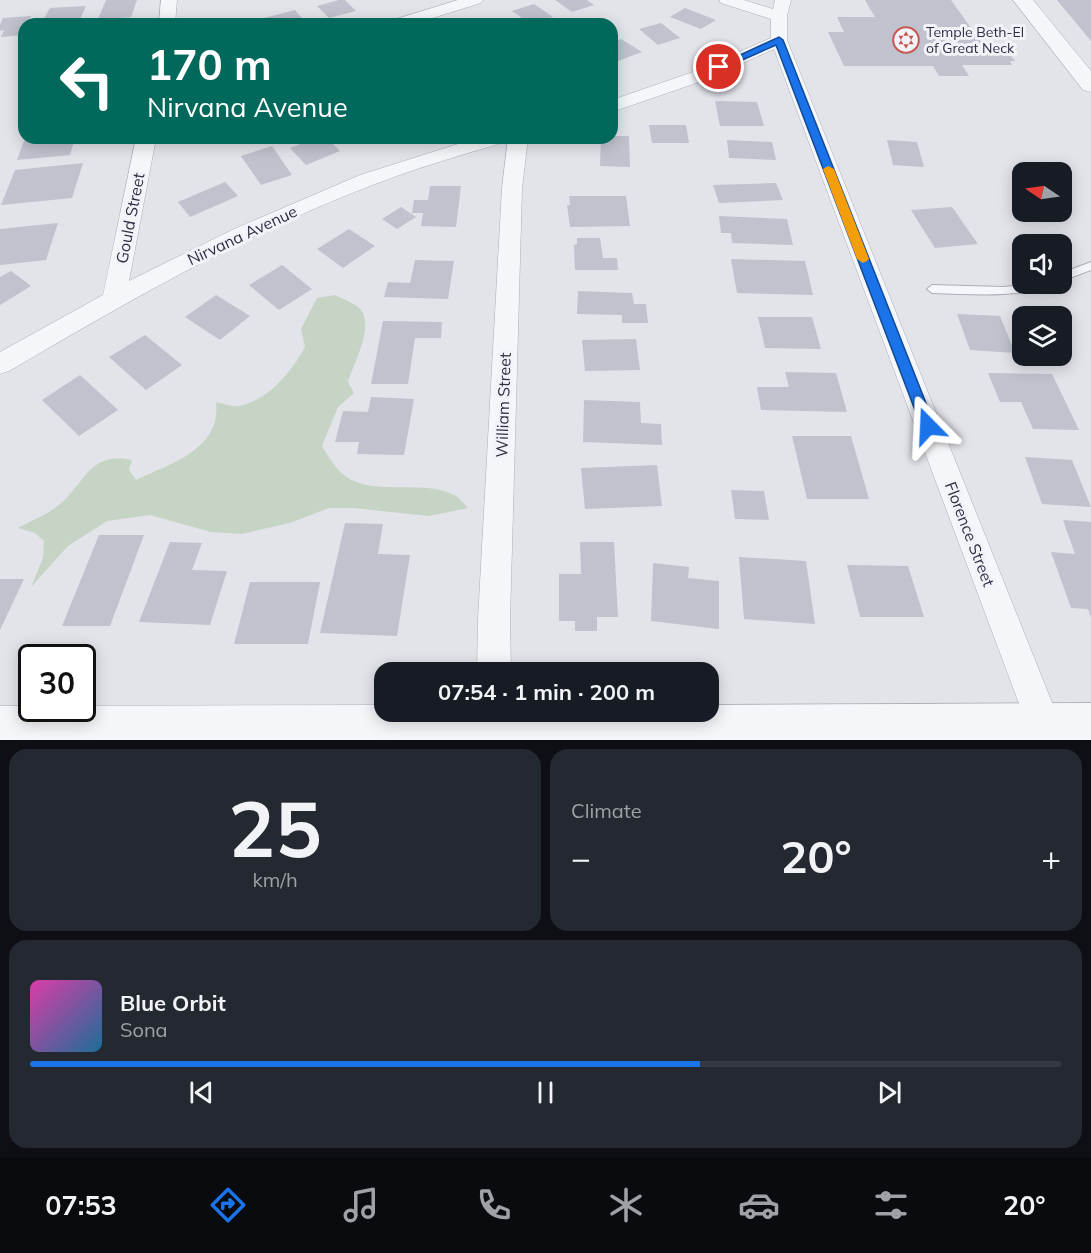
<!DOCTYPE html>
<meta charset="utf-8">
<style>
body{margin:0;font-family:Mulish,sans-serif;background:#242831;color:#f1f3f6;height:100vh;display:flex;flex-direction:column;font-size:22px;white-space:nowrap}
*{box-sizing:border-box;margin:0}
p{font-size:20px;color:#9ea1a6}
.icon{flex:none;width:33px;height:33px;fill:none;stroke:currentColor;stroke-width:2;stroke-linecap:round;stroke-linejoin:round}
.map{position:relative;height:740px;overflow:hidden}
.drawer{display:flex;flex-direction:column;gap:9px;padding:9px;background:#0d0f14;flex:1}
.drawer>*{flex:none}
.guide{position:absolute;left:18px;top:18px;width:600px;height:126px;border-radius:18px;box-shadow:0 3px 15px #0003;background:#00695c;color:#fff;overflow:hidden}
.needle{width:39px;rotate:283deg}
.buttons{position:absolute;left:1012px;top:162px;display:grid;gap:12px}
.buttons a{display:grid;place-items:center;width:60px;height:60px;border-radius:12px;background:#171b24;box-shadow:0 3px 15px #0003;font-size:30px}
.speed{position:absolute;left:18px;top:644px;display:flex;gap:12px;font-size:30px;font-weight:700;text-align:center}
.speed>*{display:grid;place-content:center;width:78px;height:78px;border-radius:50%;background:#171b24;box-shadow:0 3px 15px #0003;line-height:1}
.speed .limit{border:3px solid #111;border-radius:9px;background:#fff;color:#111}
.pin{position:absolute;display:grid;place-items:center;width:51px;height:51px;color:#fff;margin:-26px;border:3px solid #fff;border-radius:50%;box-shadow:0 2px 6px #0007}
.me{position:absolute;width:66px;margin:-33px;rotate:339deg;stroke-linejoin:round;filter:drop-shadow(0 0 4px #0008)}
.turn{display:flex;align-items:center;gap:21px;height:126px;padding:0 30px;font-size:27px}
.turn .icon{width:78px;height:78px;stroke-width:2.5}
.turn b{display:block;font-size:42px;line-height:51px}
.big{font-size:45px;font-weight:700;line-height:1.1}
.drawer .tile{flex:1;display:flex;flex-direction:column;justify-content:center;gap:9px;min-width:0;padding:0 21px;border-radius:18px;background:#242831}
.drawer .dial{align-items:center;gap:0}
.dial b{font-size:78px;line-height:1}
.song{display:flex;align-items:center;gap:18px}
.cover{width:72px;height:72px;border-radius:9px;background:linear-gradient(135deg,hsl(320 70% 55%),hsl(200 70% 35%))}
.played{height:6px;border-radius:3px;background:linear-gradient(90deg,#1a73e8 65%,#363941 65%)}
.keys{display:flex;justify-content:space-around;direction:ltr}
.heat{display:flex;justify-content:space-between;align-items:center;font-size:33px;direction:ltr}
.drawer .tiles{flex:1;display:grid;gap:9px;grid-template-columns:1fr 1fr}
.tile:last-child{grid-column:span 2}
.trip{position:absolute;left:374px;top:662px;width:345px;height:60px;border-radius:18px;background:#171b24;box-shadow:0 3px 15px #0003;font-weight:700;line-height:60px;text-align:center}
.tab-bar{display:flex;height:96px;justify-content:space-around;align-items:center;background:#090b0e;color:#9ea1a6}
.tab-bar .icon{width:42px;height:42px}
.tab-bar .selected{color:#1a73e8}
.tab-bar b{font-size:27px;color:#f1f3f6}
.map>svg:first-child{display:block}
</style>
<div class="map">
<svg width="1091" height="740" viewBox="0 0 1091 740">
<rect width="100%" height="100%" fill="#e3e4ea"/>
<path fill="#c5d4c4" d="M335 295C342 299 355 303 360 309 375 326 354 362 348 382L354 393 338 407 322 446C329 457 336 471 348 478 379 496 422 479 454 495 459 497 464 504 468 508L429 516 353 508H329L290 523 241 534 211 532 150 515 107 521 68 546 31 587 43 558 44 541 35 533 18 528C30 521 44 516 55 508 86 486 86 451 132 460L129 470 136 480C170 464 222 449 216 402 222 403 232 407 239 406 269 400 291 372 305 347L301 329 317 298Z"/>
<g fill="#c0c2cd">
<polygon points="106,0 137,0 131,17 120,18 118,23 96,24"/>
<polygon points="339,0 345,0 356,11 329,18 317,6"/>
<polygon points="555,0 587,0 594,5 572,12"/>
<polygon points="865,0 951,0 986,49 1005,49 1015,61 1010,61 1012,65 962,65 969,76 939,76 933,66 844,66 828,32 844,32 837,17 875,17"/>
<polygon points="1057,0 1091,0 1091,41"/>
<polygon points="534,4 553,17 531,24 512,11"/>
<polygon points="86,6 78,24 41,24 50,8"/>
<polygon points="685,8 716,20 701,29 670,17"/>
<polygon points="295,10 307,24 269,24 264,18"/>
<polygon points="31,16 27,24 24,24 22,35 1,37 4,30 0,31 0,25 3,18"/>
<polygon points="492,18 500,24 474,24"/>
<polygon points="661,23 680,38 658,45 639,29"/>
<polygon points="621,39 642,52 618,61 612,57 612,42"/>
<polygon points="715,101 757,102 764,126 720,126"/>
<polygon points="649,125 686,125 689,143 652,143"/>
<polygon points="612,136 629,136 630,167 600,166 601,138 612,138"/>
<polygon points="25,138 75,138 70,155 17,160"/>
<polygon points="316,138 327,138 340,151 306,165 290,148"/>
<polygon points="727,140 772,142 776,160 729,158"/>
<polygon points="887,140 917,142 924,167 893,165"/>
<polygon points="272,146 292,175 261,185 241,156"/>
<polygon points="83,163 72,198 1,205 15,170"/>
<polygon points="225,182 238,196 190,217 178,202"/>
<polygon points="776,183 783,200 719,203 713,185"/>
<polygon points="430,186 461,186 456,227 421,226 423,213 412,213 414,200 428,200"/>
<polygon points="569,196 626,196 630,226 570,227 567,205 570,205"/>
<polygon points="401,207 416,217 397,229 382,219"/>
<polygon points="952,207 978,244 935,248 911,210"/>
<polygon points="719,216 787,219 793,245 732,243 731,233 721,233"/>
<polygon points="58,223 46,260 0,265 0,229"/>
<polygon points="349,229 375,246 343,268 317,249"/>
<polygon points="577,238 600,238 603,258 617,258 618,270 575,270 574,245 577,244"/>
<polygon points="731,259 805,261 813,295 737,293"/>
<polygon points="415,260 454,261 448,299 384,297 388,282 410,283"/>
<polygon points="282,265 312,289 279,310 249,285"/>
<polygon points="11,271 31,286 0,305 0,277"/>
<polygon points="578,291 632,293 634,304 646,304 648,323 622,323 622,315 577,314"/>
<polygon points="216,295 250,316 220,340 185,317"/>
<polygon points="957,314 1000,316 1015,353 970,350"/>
<polygon points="758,317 812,317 821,349 765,348"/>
<polygon points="383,321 442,322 441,338 415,338 408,384 371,384"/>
<polygon points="145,335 182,365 146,390 109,357"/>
<polygon points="636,339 640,370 585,371 582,340"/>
<polygon points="785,372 836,373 847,412 761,410 757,387 789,387"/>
<polygon points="988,373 1052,374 1079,430 1033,429 1021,402 1000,402"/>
<polygon points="80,375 118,410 79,436 42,400"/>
<polygon points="371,397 414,399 404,455 357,454 359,442 335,442 343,411 368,412"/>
<polygon points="584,400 640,402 641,423 661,424 662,445 583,442"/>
<polygon points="792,436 851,436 869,499 807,499"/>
<polygon points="1025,457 1072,460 1091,507 1042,504"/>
<polygon points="657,465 662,506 585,509 581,468"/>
<polygon points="731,490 764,491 769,520 735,519"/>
<polygon points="1063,520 1091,522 1091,617 1088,609 1071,608 1051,552 1075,554"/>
<polygon points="345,523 383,524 378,554 410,555 397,636 320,633"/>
<polygon points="99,535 144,535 110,626 62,626"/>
<polygon points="170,542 202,543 192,570 227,571 210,625 139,622"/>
<polygon points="580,542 614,542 618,617 597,617 597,631 575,631 575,621 559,621 559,574 581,574"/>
<polygon points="739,557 806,561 815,624 744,619"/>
<polygon points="653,563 689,567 688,578 719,581 719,629 651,621"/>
<polygon points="847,565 908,566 924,617 860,617"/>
<polygon points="0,579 24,579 0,630"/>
<polygon points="250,582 320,582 308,644 234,644"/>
</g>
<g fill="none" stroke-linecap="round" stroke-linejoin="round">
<g stroke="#acadb8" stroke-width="2">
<g id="service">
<polygon points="1091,262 1091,270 1062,281 1062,273"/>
<path d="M1032 284H1049L1048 287C1009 298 972 294 932 293L927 289 932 285 1003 287Z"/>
</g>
</g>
<g stroke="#acadb8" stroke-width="1">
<g id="minor">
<polygon points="161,0 177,0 175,24 159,24"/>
<polygon points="458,0 483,0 481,3 413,24 388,24 390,21"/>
<polygon points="719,0 744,0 773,9 775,0 791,0 787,16 787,40 1061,725 1056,737 1050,740 1032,737 1027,725 774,49 705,80 612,112 612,100 693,72 771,38 771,19 721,3"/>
<path d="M136 138H156L129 281 234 229 360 175 477 138H508L505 142C461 155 417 168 375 184 246 233 127 302 9 371L0 374V352L103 295Z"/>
<polygon points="508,138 528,138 522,188 510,619 511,672 477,672 478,619 502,188"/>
</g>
</g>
<g stroke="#acadb8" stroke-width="1">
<g id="tertiary">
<polygon points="1013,0 1033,0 1091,71 1091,92 1083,90"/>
<polygon points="1091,703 1091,740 0,740 0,706 384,705 384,711 708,711 708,705"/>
</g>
</g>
<use href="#service" fill="#f5f6f9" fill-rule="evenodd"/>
<use href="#minor" fill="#f5f6f9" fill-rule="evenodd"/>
<use href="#tertiary" fill="#f5f6f9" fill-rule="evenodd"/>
</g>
<polygon fill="#1a73e8" stroke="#114b97" stroke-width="1.5" points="779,37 783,40 935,426 933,430 923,430 921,426 776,45 722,69 714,67"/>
<polygon fill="#f59e0b" points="828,166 834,169 869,259 867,261 863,263 857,259 823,169"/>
<defs>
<g id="synagogue-ring" transform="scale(1.35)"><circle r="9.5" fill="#f2f3f8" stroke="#c8584f" stroke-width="1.5"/><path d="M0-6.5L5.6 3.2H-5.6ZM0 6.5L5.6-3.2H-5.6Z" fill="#c8584f"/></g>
</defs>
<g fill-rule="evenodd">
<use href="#synagogue-ring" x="906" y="40"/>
</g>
<g text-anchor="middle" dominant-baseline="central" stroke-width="6" stroke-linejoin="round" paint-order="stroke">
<g font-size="14" fill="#2b2e42" stroke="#f2f3f8" text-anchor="start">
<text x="926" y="32">Temple Beth-El<tspan x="926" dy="16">of Great Neck</tspan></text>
</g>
<g font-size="16" fill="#2b2e42" stroke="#f2f3f8">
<text transform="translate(130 218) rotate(-79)">Gould Street</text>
<text transform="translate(242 235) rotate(-25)">Nirvana Avenue</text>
<text transform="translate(503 405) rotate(-88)">William Street</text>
<text transform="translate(970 534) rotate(69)">Florence Street</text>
</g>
</g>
</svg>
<div class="buttons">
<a><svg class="needle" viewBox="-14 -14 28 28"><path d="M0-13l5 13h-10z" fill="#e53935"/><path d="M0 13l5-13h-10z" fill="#9ea1a6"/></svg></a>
<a><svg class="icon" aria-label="sound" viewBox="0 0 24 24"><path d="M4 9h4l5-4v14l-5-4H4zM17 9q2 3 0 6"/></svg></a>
<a><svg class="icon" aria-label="layers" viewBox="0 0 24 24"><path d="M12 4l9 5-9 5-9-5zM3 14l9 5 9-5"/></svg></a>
</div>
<div class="speed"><div class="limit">30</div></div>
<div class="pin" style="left:719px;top:67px;background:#d93025"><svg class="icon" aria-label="arrive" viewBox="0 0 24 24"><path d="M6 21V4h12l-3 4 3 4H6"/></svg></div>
<svg class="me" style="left:928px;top:426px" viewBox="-20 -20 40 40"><path d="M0-17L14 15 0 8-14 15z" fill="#1a73e8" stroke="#fff" stroke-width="4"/></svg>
<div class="trip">07:54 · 1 min · 200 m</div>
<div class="guide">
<div class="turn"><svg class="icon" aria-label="left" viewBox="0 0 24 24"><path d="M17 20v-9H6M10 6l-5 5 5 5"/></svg><div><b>170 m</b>Nirvana Avenue</div></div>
</div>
</div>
<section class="drawer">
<div class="tiles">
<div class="tile dial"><b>25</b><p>km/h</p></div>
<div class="tile"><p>Climate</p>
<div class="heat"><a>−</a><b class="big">20°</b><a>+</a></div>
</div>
<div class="tile">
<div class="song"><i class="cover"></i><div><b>Blue Orbit</b><p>Sona</p></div></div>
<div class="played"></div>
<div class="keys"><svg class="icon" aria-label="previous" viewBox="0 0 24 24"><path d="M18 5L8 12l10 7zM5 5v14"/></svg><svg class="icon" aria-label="pause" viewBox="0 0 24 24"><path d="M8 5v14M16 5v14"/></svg><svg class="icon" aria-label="next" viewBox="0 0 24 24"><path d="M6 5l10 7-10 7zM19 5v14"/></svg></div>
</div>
</div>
</section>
<nav class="tab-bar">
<b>07:53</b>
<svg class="icon selected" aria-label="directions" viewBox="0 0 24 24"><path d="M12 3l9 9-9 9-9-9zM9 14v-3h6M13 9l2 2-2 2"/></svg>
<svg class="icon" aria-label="music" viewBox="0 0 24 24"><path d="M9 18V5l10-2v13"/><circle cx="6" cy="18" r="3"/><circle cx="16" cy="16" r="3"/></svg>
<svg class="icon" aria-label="phone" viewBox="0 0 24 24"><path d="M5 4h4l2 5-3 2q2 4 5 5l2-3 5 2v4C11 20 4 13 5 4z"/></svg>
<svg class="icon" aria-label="climate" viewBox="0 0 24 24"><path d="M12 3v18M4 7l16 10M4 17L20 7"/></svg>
<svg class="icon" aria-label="car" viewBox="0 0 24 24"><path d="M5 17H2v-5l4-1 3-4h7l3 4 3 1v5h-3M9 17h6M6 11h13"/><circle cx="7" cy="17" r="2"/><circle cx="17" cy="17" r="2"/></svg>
<svg class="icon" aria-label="filters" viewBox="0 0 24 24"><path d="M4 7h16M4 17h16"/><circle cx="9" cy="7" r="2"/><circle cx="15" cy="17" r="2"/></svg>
<b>20°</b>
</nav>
